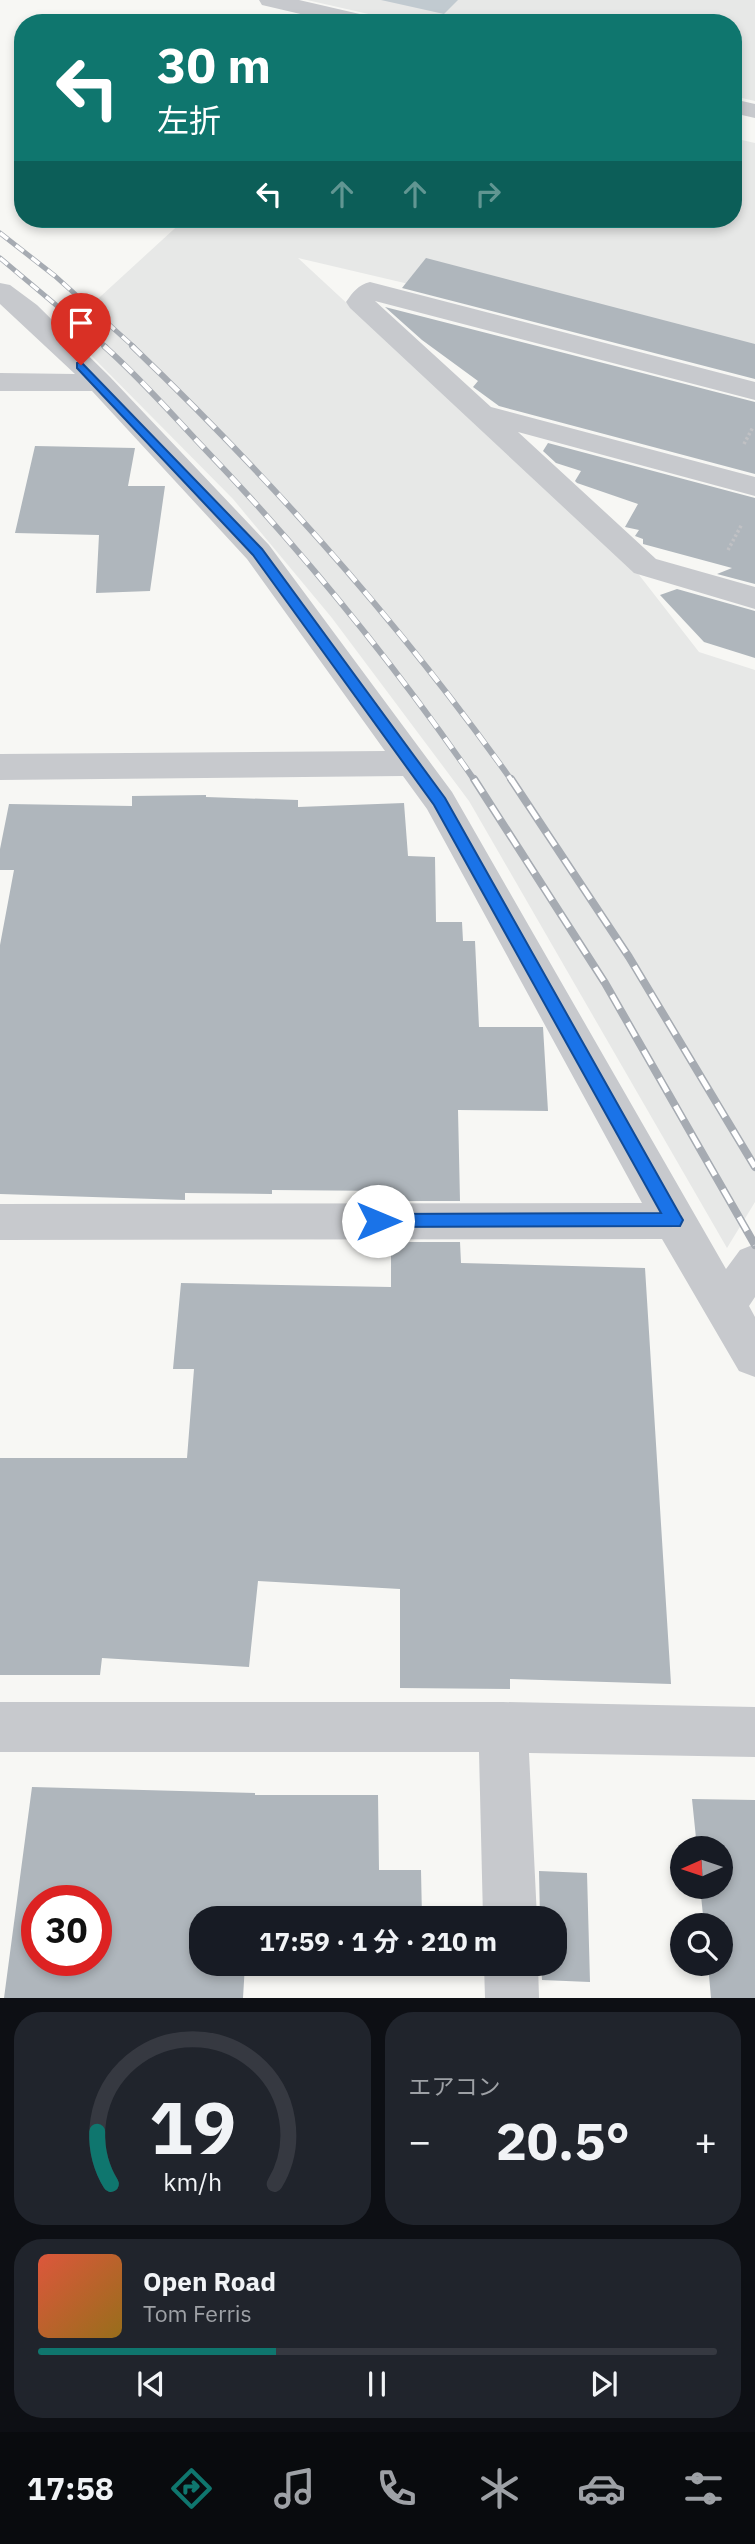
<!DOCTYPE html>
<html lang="ja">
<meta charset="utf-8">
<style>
body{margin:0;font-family:"IBM Plex Sans","Noto Sans JP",sans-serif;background:#20242c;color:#f1f3f6;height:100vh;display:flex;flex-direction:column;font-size:26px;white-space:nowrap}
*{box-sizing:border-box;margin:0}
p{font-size:23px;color:#9ea1a6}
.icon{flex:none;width:38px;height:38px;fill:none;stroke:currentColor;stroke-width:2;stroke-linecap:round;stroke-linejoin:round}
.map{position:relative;height:1998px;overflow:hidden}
.side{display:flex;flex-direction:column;gap:14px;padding:14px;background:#0d0f14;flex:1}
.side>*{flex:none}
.hud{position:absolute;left:14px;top:14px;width:728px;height:214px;border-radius:28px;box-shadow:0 4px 10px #0003;background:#0f766e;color:#fff;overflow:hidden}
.needle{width:46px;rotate:267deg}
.tools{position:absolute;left:670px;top:1836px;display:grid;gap:14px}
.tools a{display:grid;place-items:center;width:63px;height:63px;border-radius:50%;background:#171b24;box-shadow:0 4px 10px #0003;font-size:35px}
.speed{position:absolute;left:21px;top:1885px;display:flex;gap:14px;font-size:35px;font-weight:700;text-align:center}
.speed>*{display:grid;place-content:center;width:91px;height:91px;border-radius:50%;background:#171b24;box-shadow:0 4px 10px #0003;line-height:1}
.speed .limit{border:10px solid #d22;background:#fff;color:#111}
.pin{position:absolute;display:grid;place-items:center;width:60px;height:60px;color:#fff;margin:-72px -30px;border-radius:50% 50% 50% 0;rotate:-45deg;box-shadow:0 0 7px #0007}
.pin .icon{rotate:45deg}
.me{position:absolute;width:77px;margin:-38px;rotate:90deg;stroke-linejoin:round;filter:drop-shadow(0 0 5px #0008)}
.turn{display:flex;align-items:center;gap:24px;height:147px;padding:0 28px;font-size:32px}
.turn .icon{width:91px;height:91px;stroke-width:2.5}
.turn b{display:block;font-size:49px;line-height:60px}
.lanes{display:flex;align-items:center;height:66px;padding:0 28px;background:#0003;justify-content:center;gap:35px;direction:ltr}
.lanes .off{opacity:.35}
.big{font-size:52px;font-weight:700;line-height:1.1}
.side .tile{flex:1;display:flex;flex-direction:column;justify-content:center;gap:10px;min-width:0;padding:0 24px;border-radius:28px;background:#20242c}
.side .dial{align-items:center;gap:0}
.dial svg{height:182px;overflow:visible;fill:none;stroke:#363941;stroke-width:7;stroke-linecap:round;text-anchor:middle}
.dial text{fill:#f1f3f6;stroke:none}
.song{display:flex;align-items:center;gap:21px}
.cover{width:84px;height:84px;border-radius:10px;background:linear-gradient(135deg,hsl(10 70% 55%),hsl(40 70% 35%))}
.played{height:7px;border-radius:4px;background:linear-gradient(90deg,#0f766e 35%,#363941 35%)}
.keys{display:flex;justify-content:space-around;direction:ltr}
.heat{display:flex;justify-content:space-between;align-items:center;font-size:38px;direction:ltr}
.side .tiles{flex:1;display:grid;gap:14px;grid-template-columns:1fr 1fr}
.tile:last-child{grid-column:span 2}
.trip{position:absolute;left:189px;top:1906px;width:378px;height:70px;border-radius:28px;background:#171b24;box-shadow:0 4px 10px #0003;font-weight:700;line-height:70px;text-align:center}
.menu{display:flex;height:112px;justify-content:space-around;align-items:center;background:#090b0e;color:#9ea1a6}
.menu .icon{width:49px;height:49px}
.menu .current{color:#0f766e}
.menu b{font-size:32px;color:#f1f3f6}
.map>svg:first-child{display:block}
</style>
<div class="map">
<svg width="755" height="1998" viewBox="0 0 755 1998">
<rect width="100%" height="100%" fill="#f7f7f4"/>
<g fill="#e7e8e7">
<polygon points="307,0 755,0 755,101 733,96 733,23 408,23"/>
<polygon points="733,138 755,143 755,365 298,258 636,571 699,652 755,670 755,1202 727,1248 469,801 332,618 233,499 65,329 185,219 733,219"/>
</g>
<polygon fill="#c1cad0" points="381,0 458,0 444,14"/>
<g fill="#afb6bc" fill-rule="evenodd">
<polygon points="426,258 755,344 755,379 402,288"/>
<polygon points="385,307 755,402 755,474 499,406 473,387 478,381 422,340"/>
<polygon points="548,443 755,498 755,584 717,574 732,568 643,544 643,539 635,536 639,530 625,527 638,504 577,483 575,481 581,471 556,463 543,451"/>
<polygon points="35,446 135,448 128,486 165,486 150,591 96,593 99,535 15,533"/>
<polygon points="677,589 755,611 755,658 704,642 660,595"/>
<polygon points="206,795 206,797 298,800 298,807 404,803 408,856 435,857 436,922 462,922 463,941 475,941 479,1027 543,1027 548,1111 458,1110 460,1201 391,1201 391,1191 272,1190 272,1194 185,1193 185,1200 0,1194 0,945 14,870 0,870 0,849 9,804 132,806 132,796"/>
<polygon points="391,1242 460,1242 461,1263 645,1268 671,1684 510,1679 510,1689 400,1688 400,1589 258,1581 249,1667 102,1658 100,1675 0,1675 0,1458 187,1458 194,1369 173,1369 181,1283 391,1287"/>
<path d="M32 1787 255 1793V1795H378L379 1870H421L422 1918H201V1964H245L243 1998H4ZM37 1900H96V1960H37Z"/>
<polygon points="692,1799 755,1800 755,1998 711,1998 708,1964 721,1964 721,1925 704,1925 700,1886 721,1886 721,1848 697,1848"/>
<polygon points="539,1871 587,1873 590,1982 542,1980 541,1964 555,1964 555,1918 540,1918"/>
<polygon points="349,1964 423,1964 423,1967 349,1968"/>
</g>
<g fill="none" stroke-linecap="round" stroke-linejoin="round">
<g stroke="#c0c1c4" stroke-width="3.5" stroke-dasharray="2.5 2.5" stroke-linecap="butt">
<polyline points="744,444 753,427"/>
<polyline points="728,550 742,524"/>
</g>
<g fill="#c7c9cd" fill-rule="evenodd">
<polygon points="259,0 299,0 377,18 380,23 339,23 262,5"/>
<polygon points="733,99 755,104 755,118 733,113"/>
<path d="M370 282 755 382V400L375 301 491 407 755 477V496L518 432 656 559 755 587V609L634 573 350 308 346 302C353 292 358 285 370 282Z"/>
<polygon points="0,283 10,285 37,305 110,377 269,545 452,792 726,1269 740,1250 755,1244 755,1297 749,1306 755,1317 755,1377 739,1371 662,1239 0,1240 0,1204 642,1203 427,809 403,776 0,780 0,754 385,751 247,559 92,391 0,391 0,373 75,374 0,304"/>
<polygon points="0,1702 503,1702 755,1707 755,1757 529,1753 537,1918 483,1918 479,1752 0,1752"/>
<polygon points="484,1964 538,1964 539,1998 485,1998"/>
</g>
<g stroke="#a6abb2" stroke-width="5">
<g id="rail-far2">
<polyline points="0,233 55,276 134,347"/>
<polyline points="0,258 106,347"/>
</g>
</g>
<g stroke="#a6abb2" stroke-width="6">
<g id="rail-far1">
<path d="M104 346C138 376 169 411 200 444 301 549 392 661 475 781"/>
<path d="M132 346C272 480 400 623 512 781"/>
</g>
</g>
<g stroke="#a6abb2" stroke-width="8">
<g id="rail">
<polyline points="474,779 605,983 755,1245"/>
<polyline points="511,779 629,957 755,1167"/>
</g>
</g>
<use href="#rail-far2" stroke="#fff" stroke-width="3.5" stroke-dasharray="10" stroke-linecap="butt"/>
<use href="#rail-far1" stroke="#fff" stroke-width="4.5" stroke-dasharray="13" stroke-linecap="butt"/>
<use href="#rail" stroke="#fff" stroke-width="5" stroke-dasharray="16" stroke-linecap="butt"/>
</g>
<polygon fill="#1a73e8" stroke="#114b97" stroke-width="2" points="81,362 262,549 445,798 680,1215 683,1220 680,1226 371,1227 369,1221 378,1214 661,1213 434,805 253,555 77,368 77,363"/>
</svg>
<div class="tools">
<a><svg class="needle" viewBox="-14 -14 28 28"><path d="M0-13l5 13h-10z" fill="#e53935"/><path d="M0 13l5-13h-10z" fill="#9ea1a6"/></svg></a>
<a><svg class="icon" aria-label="search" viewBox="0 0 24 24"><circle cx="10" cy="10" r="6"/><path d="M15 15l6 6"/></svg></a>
</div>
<div class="speed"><div class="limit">30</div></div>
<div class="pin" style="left:81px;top:365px;background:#d93025"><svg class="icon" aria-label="arrive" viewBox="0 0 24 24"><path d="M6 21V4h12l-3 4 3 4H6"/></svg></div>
<svg class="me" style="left:378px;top:1221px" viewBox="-20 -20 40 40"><circle r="19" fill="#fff"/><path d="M0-13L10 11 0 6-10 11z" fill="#1a73e8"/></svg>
<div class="trip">17:59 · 1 分 · 210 m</div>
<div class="hud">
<div class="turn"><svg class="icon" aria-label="left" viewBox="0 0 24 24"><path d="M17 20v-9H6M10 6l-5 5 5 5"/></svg><div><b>30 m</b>左折</div></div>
<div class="lanes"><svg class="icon" aria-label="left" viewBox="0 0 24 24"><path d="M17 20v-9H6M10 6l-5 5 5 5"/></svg><svg class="icon off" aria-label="ahead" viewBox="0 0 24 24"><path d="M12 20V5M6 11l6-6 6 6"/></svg><svg class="icon off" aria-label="ahead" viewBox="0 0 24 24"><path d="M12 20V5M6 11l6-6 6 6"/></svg><svg class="icon off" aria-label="right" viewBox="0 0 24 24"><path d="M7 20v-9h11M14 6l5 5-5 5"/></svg></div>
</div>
</div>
<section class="side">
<div class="tiles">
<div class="tile dial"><svg viewBox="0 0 100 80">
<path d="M14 69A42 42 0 1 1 86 69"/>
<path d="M14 69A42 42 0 0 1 8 46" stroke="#0f766e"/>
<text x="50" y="56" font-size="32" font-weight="700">19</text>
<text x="50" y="72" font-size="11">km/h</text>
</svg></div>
<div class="tile"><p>エアコン</p>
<div class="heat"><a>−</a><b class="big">20.5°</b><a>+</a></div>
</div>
<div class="tile">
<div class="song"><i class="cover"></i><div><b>Open Road</b><p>Tom Ferris</p></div></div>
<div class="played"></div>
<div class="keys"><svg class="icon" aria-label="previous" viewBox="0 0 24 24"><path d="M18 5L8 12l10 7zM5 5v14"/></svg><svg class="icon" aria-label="pause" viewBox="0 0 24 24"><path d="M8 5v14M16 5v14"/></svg><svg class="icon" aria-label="next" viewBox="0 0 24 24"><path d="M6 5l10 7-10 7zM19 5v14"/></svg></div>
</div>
</div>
</section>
<nav class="menu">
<b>17:58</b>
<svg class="icon current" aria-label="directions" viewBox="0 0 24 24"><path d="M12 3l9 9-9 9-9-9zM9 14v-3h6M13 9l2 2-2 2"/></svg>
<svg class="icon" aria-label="music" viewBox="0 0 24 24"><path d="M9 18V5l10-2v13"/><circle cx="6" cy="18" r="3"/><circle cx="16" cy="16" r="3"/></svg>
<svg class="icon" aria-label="phone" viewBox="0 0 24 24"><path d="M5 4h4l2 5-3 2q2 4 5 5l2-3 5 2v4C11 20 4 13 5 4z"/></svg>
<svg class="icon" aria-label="climate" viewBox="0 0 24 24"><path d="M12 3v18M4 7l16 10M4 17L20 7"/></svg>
<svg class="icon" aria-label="car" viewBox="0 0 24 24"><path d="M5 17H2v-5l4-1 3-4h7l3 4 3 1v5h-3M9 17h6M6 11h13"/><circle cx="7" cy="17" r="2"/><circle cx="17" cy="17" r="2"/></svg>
<svg class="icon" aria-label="filters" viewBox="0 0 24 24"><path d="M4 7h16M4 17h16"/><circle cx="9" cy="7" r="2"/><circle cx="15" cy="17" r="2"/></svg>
</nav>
